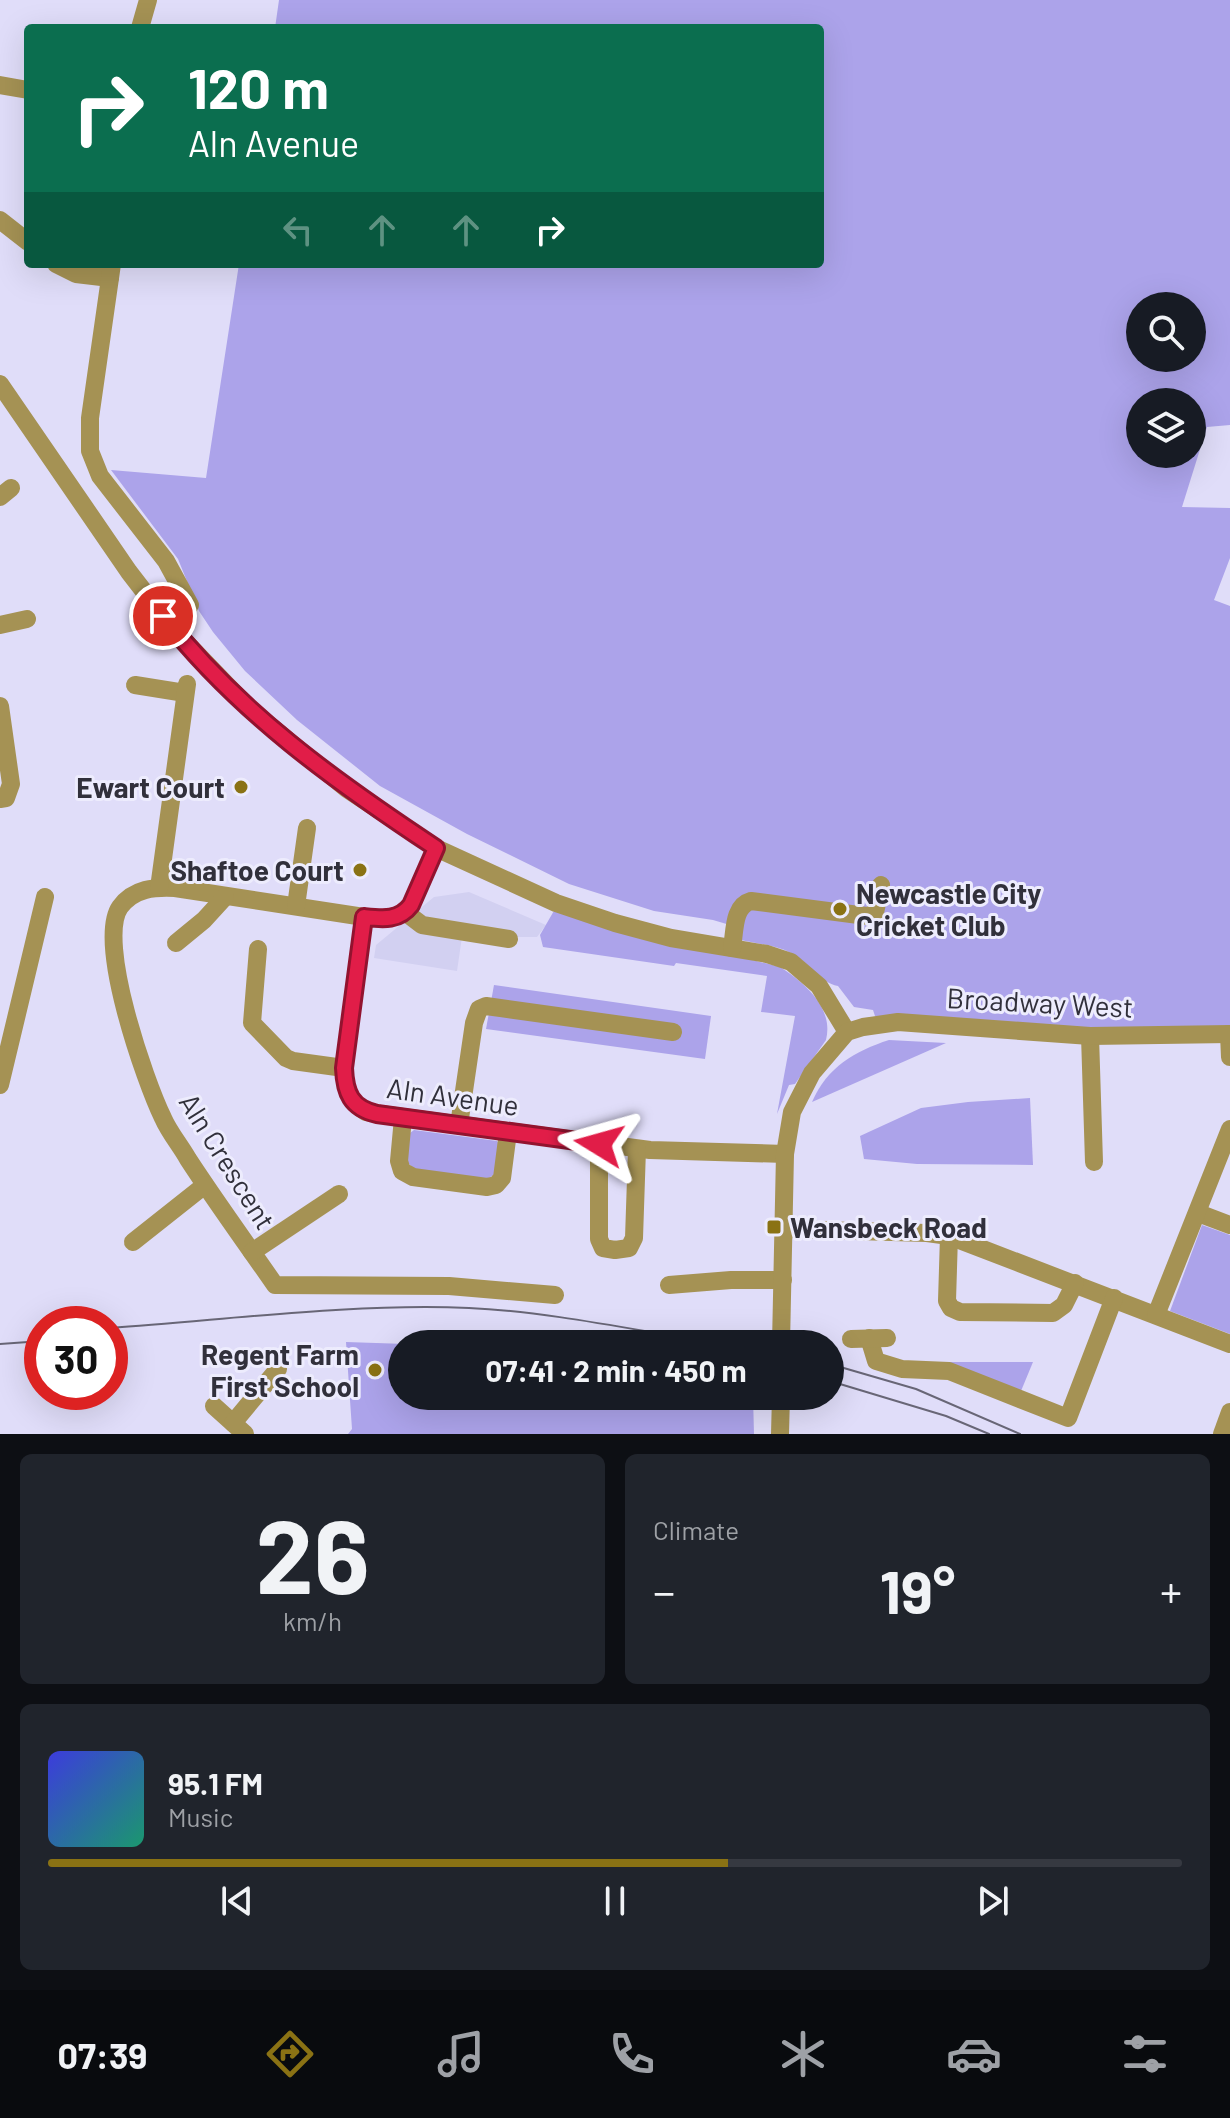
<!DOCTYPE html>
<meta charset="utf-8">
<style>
body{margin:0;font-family:Barlow,sans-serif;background:#20242c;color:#f1f3f6;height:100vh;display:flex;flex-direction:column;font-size:30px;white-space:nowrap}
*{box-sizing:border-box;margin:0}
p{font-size:26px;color:#9ea1a6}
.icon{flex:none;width:44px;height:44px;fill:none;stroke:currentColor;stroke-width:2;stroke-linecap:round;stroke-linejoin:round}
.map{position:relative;height:1434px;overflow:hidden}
.side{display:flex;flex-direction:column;gap:20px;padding:20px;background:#0d0f14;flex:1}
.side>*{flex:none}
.top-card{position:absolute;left:24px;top:24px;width:800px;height:244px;border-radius:8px;box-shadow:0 8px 32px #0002;background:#0b6e4f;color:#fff;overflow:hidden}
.fabs{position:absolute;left:1126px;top:292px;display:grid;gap:16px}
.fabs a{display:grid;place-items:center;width:80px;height:80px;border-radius:50%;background:#171b24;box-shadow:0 8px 32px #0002;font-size:40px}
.speed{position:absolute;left:24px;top:1306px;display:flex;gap:16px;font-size:40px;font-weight:700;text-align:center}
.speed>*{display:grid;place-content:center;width:104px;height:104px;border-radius:50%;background:#171b24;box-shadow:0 8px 32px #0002;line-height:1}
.speed .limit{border:12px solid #d22;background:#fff;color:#111}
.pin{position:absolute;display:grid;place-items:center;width:68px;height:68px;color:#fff;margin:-34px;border:4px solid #fff;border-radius:50%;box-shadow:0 2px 8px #0007}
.me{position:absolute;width:88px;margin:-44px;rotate:278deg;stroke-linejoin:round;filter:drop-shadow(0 0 6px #0008)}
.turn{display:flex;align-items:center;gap:28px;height:168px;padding:0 32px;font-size:36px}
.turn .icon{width:104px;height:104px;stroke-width:2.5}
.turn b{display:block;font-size:56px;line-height:68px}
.lanes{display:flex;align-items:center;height:76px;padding:0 32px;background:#0003;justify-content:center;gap:40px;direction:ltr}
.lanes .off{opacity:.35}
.big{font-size:60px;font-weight:700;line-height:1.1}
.side .tile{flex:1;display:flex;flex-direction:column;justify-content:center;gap:12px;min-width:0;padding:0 28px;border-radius:12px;background:#20242c}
.side .dial{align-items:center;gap:0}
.dial b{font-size:104px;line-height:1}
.song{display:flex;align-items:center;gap:24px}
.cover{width:96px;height:96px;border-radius:12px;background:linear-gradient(135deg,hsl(240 70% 55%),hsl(160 70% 35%))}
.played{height:8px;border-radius:4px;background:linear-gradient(90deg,#8a7214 60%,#363941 60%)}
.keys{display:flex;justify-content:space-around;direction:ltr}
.heat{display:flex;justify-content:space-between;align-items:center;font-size:44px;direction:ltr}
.side .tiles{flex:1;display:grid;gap:20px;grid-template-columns:1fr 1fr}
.tile:last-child{grid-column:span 2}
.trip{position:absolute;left:388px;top:1330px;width:456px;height:80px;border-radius:40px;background:#171b24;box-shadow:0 8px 32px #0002;font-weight:700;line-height:80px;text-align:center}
.tabs{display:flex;height:128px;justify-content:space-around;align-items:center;background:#090b0e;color:#9ea1a6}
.tabs .icon{width:56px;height:56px}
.tabs .active{color:#8a7214}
.tabs b{font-size:36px;color:#f1f3f6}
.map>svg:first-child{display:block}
</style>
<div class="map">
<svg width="1230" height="1434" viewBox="0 0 1230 1434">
<rect width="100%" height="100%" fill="#e0ddf9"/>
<polygon fill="#d2d0f1" points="469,892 546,925 537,937 462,937 457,971 374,958 376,945 434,897"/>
<g fill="#aca3ea" fill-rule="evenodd">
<path d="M279 0H1230V425L1207 427 1182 507 1230 508V558L1214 600 1230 606V1026L1123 1030 875 1016 873 1010 854 1007 838 986C820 983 808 961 791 953 776 945 758 944 741 940L740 928 713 920 654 911 569 884 467 834 380 786 297 720 245 671 213 632 199 611 178 559 111 470 206 478 239 264H820V28H275ZM1140 306H1192V358H1140ZM1140 402H1192V454H1140Z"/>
<path d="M555 909 780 967C805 983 834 1008 826 1040L795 1084 789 1085 777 1114 795 1016 761 1012 767 976 676 963 674 966 543 947 540 935Z"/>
<polygon points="494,985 711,1016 705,1059 486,1029"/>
<path d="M889 1040 946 1043 812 1102C827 1067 855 1051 889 1040Z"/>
<polygon points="1030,1098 1033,1165 917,1164 864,1159 860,1136 921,1108 968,1102"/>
<polygon points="414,1130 497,1141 499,1144 496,1173 485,1181 416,1171 407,1162 410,1133"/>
<polygon points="1202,1225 1230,1235 1230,1334 1170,1311"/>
<polygon points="346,1342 406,1344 402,1344 402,1396 753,1396 754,1434 348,1434 352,1429"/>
<polygon points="948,1362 1033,1362 1021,1391"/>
</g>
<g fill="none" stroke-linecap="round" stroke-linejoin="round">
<g stroke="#a59254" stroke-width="18">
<polyline points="140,28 148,0"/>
<polyline points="0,85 28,90"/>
<polyline points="0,220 28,242"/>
<polyline points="56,264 76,274 110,278"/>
<polyline points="112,264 90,418 90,451 100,476 166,561 190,605"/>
<polyline points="0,384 129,572 173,629 251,710 347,789 436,848 556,903 615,923 671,938 767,954 791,962 819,986 847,1032"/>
<polyline points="0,497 11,488"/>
<polyline points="0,625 27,619"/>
<polyline points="135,685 185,693"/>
<polyline points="0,706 11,784 6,798 0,799"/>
<path d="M436 848 411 905C399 920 383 919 364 917L175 888C155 887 134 888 120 907 96 941 145 1081 163 1118 169 1132 180 1145 188 1159 216 1202 246 1243 275 1285L449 1286 555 1295"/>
<polyline points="159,888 187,684"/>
<polyline points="296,906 307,828"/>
<polyline points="405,912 422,925 509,939"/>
<path d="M364 917 344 1068C345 1088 348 1101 366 1112L650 1150 785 1154"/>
<polyline points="176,943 204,920 225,897"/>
<path d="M732 948C735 931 733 906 751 901L874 917 881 885"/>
<polyline points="258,949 252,1023 286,1058 293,1061 344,1068"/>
<polyline points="1229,1034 1230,1057"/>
<polyline points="1090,1036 1094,1162"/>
<polyline points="0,1085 45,897"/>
<polyline points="403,1118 399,1161 402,1171 413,1177 487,1187 496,1185 502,1178 508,1132"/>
<polyline points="459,1125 474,1023 479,1009 486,1006 673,1032"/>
<polyline points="599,1144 599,1239 603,1248 615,1250 629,1248 634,1238 637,1149"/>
<polyline points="1198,1213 1230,1225"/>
<polyline points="784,1229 927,1233 949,1236 1230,1344"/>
<polyline points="949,1236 947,1301 951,1308 960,1312 1053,1313 1064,1305 1075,1283"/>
<polyline points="133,1242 205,1185"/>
<polyline points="252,1252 339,1194"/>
<polyline points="669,1285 731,1280 783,1280"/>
<polyline points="1156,1315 1230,1129"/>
<polyline points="869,1338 876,1361 902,1369 949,1371 1068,1418 1114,1298"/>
<polyline points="851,1339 887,1338"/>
<polyline points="781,1344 785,1154 792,1112 812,1073 847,1032 863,1027 898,1022 1090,1036 1230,1034"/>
<polyline points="214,1406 245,1434"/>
<polyline points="233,1423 278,1369"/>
<polyline points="780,1434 781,1396"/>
<polyline points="1222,1434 1230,1412"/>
</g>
<g stroke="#686676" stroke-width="2">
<path d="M110 1328C227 1320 351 1303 469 1308 553 1312 638 1331 722 1344"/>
<polyline points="0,1344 42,1341"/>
<polyline points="830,1364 916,1389 1020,1434"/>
<polyline points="830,1381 946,1416 989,1434"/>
</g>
</g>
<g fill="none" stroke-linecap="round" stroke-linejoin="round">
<g stroke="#92132f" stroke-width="20">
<path id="route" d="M163 616C238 712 336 782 436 848L411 905C399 921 383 919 364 917L344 1068C345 1093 351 1108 377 1114L599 1144"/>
</g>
<use href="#route" stroke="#e11d48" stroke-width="14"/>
</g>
<g fill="#8a7214" stroke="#edecfd" stroke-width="3">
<circle cx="241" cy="787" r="8"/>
<circle cx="360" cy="870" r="8"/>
<circle cx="840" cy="909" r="8"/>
<rect x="766" y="1219" width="16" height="16" rx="4"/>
<circle cx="375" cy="1370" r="8"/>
</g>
<g text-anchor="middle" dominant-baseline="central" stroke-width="6" stroke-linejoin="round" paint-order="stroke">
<g font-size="28" font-weight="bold" fill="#31303b" stroke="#edecfd" text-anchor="end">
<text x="225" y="787">Ewart Court</text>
<text x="344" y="870">Shaftoe Court</text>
<text x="856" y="893" text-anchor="start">Newcastle City<tspan x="856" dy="32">Cricket Club</tspan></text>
<text x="790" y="1227" text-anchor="start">Wansbeck Road</text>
<text x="359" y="1354">Regent Farm<tspan x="359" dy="32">First School</tspan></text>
</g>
<g font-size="28" fill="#31303b" stroke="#edecfd">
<text transform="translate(1040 1002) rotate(3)">Broadway West</text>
<text transform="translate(453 1096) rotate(8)">Aln Avenue</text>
<text transform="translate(228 1161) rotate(58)">Aln Crescent</text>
</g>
</g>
</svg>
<div class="fabs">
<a><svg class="icon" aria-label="search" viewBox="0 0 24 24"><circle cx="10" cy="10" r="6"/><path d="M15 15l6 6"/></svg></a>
<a><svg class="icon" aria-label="layers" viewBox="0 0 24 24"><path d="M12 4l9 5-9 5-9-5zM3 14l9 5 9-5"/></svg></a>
</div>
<div class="speed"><div class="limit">30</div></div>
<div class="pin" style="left:163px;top:616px;background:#d93025"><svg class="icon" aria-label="arrive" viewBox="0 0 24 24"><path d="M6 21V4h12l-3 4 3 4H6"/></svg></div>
<svg class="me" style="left:599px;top:1144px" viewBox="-20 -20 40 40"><path d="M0-17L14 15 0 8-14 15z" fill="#e11d48" stroke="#fff" stroke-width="4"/></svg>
<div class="trip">07:41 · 2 min · 450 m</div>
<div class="top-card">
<div class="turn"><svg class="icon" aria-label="right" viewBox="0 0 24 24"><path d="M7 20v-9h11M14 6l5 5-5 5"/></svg><div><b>120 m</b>Aln Avenue</div></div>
<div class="lanes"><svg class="icon off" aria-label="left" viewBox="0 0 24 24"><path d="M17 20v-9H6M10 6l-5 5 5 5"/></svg><svg class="icon off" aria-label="ahead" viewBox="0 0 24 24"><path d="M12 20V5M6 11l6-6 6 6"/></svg><svg class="icon off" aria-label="ahead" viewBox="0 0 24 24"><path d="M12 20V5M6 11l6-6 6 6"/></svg><svg class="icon" aria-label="right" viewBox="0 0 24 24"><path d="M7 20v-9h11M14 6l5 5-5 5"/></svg></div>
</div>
</div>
<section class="side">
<div class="tiles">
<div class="tile dial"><b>26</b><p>km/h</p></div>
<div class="tile"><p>Climate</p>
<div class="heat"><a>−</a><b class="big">19°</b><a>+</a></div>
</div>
<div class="tile">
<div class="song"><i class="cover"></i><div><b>95.1 FM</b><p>Music</p></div></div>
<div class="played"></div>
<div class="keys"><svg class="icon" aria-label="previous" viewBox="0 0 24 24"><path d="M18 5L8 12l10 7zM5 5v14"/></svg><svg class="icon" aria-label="pause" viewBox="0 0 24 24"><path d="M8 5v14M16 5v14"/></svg><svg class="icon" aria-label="next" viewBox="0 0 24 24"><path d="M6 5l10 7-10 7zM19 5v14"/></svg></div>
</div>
</div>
</section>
<nav class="tabs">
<b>07:39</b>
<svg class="icon active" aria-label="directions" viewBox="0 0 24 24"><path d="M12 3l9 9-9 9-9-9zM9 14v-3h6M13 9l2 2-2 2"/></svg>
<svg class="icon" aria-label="music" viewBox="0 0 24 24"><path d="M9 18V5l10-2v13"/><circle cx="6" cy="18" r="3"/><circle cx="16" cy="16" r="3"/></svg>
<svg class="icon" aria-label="phone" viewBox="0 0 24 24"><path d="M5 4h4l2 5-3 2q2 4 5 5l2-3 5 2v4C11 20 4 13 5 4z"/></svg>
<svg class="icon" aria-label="climate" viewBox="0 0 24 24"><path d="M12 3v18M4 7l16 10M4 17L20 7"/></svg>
<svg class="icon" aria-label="car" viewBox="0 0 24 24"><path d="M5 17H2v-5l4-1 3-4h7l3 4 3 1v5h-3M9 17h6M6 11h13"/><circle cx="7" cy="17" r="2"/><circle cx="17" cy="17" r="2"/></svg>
<svg class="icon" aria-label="filters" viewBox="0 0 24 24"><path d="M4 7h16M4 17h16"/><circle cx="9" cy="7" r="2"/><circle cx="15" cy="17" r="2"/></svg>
</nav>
